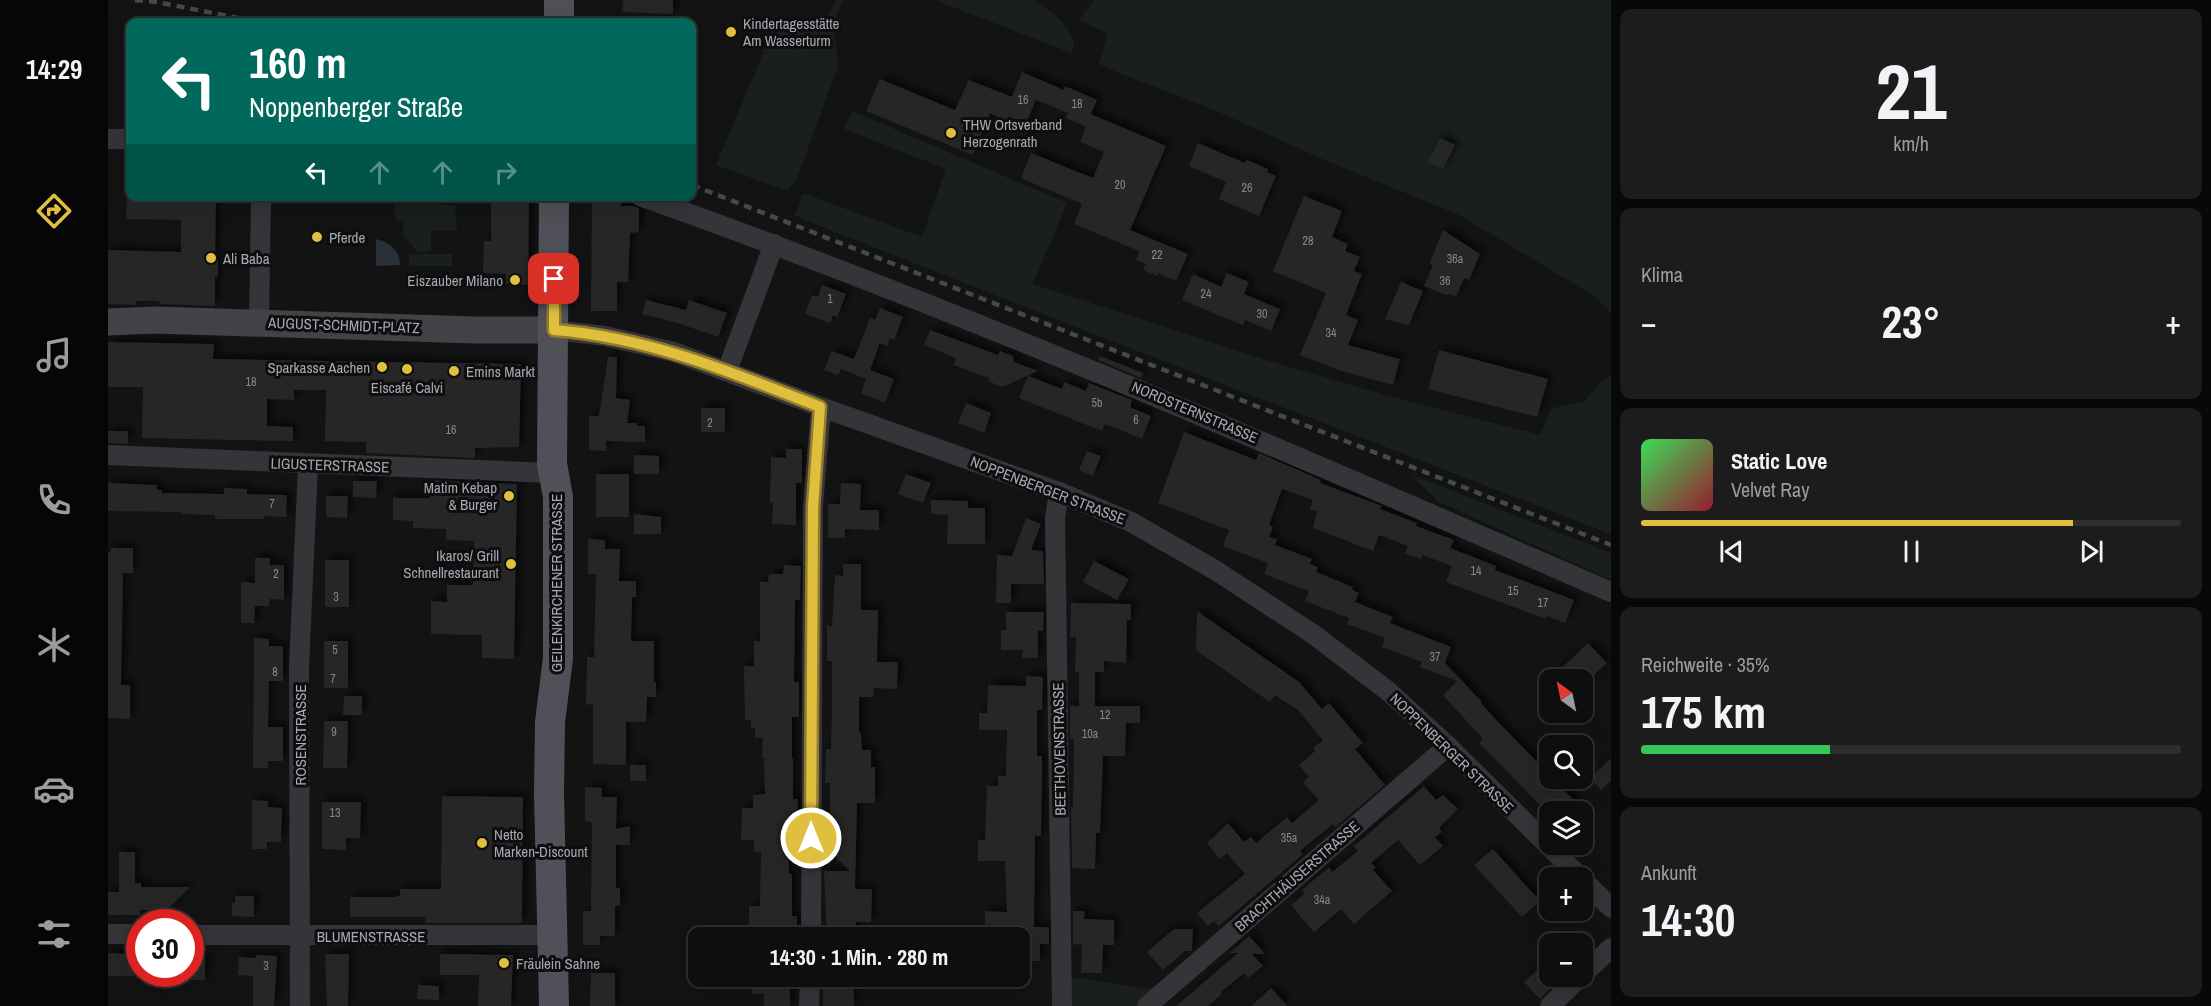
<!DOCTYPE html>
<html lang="de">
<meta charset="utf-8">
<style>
body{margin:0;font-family:"Archivo Narrow",sans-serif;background:#1c1c1d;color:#f1f3f6;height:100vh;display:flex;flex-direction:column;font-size:22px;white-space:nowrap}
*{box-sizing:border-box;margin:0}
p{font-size:20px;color:#9b9c9e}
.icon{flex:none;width:33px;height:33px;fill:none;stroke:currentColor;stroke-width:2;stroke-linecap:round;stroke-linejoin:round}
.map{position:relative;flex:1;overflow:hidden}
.side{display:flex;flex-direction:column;gap:9px;padding:9px;background:#080808;width:600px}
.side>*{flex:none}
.hud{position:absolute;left:18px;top:18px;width:570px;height:183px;border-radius:12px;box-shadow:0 6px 24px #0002,0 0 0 2px #2e2e2f;background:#00695c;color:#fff;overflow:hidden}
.needle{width:39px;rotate:327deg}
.fabs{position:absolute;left:1431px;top:669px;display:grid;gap:12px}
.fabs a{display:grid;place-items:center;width:54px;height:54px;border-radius:12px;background:#0e0e0f;box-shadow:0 6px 24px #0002,0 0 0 2px #2e2e2f;font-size:30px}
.speed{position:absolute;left:18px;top:909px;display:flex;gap:12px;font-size:30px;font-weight:700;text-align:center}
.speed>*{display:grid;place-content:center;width:78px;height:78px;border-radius:50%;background:#0e0e0f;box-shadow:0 6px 24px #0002,0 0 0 2px #2e2e2f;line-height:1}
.speed .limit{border:9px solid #d22;background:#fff;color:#111}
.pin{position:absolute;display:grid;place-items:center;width:51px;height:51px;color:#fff;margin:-26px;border-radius:12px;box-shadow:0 3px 9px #0006}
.me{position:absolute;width:66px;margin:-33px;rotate:0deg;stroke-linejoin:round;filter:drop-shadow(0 0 4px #0008)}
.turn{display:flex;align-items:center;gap:21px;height:126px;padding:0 24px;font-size:27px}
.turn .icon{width:78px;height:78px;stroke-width:2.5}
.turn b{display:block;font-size:42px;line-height:51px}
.lanes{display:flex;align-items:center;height:57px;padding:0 24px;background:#0003;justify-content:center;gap:30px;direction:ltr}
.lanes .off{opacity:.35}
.big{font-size:45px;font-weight:800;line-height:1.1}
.side .card{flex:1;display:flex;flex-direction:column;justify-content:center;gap:9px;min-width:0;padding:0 21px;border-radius:12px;background:#1c1c1d}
.side .dial{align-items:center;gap:0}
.dial b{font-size:78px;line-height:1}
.song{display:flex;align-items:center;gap:18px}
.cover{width:72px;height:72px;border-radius:9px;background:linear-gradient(135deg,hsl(130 70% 55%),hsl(350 70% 35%))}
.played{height:6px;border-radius:3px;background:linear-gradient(90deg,#e0bf3f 80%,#2e2e2f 80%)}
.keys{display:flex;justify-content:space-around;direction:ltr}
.heat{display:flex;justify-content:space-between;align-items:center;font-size:33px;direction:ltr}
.charge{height:9px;border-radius:4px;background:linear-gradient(90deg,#34c759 35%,#2e2e2f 0)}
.trip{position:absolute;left:580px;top:927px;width:342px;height:60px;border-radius:12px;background:#0e0e0f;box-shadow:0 6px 24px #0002,0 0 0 2px #2e2e2f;font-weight:800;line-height:60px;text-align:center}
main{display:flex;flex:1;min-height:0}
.tab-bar{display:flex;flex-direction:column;width:108px;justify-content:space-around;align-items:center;background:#060606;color:#9b9c9e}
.tab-bar .icon{width:42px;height:42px}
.tab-bar .on{color:#e0bf3f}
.tab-bar b{font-size:27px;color:#f1f3f6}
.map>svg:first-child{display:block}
</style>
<main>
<nav class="tab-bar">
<b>14:29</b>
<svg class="icon on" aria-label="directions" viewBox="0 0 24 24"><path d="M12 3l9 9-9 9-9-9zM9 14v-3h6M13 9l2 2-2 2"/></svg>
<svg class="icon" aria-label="music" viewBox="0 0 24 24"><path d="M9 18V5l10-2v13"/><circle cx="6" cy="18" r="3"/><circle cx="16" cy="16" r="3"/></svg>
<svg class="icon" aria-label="phone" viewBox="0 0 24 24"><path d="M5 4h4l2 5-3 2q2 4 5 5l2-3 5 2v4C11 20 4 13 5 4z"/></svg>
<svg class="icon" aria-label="climate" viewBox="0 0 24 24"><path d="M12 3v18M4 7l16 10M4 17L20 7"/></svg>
<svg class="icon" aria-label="car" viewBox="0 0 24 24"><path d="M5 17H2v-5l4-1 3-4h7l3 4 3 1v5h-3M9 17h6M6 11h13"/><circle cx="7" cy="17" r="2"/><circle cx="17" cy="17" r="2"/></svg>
<svg class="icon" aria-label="filters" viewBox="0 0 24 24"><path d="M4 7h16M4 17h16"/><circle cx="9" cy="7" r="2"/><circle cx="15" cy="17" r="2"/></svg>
</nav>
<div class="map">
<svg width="1503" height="1006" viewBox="0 0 1503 1006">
<defs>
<filter id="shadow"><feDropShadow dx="4.5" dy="-4.5" stdDeviation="3" flood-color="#0009"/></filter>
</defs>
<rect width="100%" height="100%" fill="#131314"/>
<g fill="#191f1b">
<polygon points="728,0 735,0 726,23 730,66 689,178 679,191 608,165 654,56 666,23 707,28 720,17"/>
<path d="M827 0H926C941 9 976 35 963 53Z"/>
<polygon points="986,0 1503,0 1503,313 1486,296 1349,214 1214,159 1104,109 1016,75 991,64 1000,34 971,20"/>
<polygon points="744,111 959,203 925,284 1158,360 1277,395 1432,435 1444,408 1476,402 1492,382 1503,376 1503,534 983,333 687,216 695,193 814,237 838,169 736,129"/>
<polygon points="287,197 347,206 349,230 323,231 323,251 310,252 296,236 295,223 287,220"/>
<rect x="301" y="254" width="43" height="12"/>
<polygon points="1302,474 1503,553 1503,580 1331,502"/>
<polygon points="956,976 1050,990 1032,1006 956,1006"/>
</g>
<path fill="#2a3037" d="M268 239C282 243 292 250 292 265L268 266Z"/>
<g fill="#262628" filter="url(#shadow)">
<polygon points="515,0 565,0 565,14 514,12"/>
<polygon points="914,72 956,90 957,86 989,100 983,114 1058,146 1022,230 1080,254 1068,281 1050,273 1049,276 1035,270 1038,264 1028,260 1031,251 966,224 974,204 913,178 923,153 985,178 996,152 972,142 978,127 958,118 960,113 928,100 916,128 882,113 865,155 758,111 772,79 847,110 861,80 904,97"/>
<polygon points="1332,138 1347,145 1335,169 1320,162"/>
<polygon points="1090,143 1137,163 1139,160 1160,169 1159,172 1168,176 1151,216 1111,199 1118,182 1081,166"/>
<polygon points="19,196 108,196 107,260 110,260 110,277 107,276 107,306 53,304 50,301 28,301 28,305 0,304 0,250 73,252 73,220 18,219"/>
<polygon points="383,196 421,196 420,285 398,284 398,274 375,273 376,241 383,241"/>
<polygon points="1196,196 1234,211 1224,237 1240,244 1237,251 1252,257 1246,271 1254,274 1238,315 1250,320 1240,345 1292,359 1285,385 1230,370 1192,355 1218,293 1165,271"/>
<polygon points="484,199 512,200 513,206 525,206 531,208 531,232 522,233 520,282 509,282 509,311 483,311"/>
<polygon points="1335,230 1372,254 1361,280 1356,278 1348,297 1342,294 1338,295 1316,286 1325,265 1321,264"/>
<polygon points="1119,273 1141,282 1136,294 1172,309 1163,331 1137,320 1135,325 1074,300 1085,274 1113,287"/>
<polygon points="1293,282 1315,291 1301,325 1277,319"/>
<polygon points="714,285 738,294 729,317 725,315 722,323 697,314 704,295 710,297"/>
<polygon points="538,300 578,310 581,300 619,313 610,337 570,323 534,314"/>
<polygon points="772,308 795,317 786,340 782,338 779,346 772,343 762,370 786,379 777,403 753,393 758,379 733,369 730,375 716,370 724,351 746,359 762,318 767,320"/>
<polygon points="822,330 890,355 892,351 905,356 906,362 930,371 894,387 880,381 881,378 846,365 848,358 816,345"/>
<polygon points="0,342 106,344 105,359 413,364 411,447 367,448 367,458 258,453 258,442 217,441 218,390 186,390 186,400 159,399 159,426 185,427 185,441 34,438 35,387 0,387"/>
<polygon points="1331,350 1440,379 1429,417 1320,389"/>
<polygon points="992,356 1035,373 1033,378 990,360"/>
<polygon points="500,357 509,357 508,398 522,400 519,423 529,423 529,426 537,426 537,442 498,441 498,451 481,450 481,416 491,416"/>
<polygon points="920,376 954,389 956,382 978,391 981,383 1024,400 1022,407 1043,416 1034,439 997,424 994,431 911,398"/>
<polygon points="858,403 883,413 876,433 850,423"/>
<rect x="593" y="408" width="24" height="24"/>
<polygon points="0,431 20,431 20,444 0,443"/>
<polygon points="1076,432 1148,460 1151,453 1213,480 1212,483 1274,506 1272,509 1309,523 1308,526 1346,540 1342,548 1388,566 1387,570 1466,600 1457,623 1439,616 1438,619 1338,582 1344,566 1315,555 1313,559 1297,553 1300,546 1271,535 1265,551 1205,528 1209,511 1202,509 1205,500 1174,489 1161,525 1165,527 1161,537 1169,539 1167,545 1204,559 1202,564 1210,567 1208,572 1245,587 1244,590 1251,593 1247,602 1285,617 1282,623 1343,647 1337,663 1374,702 1373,703 1390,722 1442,775 1442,778 1445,778 1477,812 1439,812 1371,743 1375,739 1335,695 1349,681 1312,667 1314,662 1274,647 1277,638 1239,624 1241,618 1197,601 1201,591 1156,574 1160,563 1115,546 1121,530 1050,503"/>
<polygon points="678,449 694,449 694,483 688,483 688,525 664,524 665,503 662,503 663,457 678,458"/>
<polygon points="979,451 993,456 985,476 971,470"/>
<polygon points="526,455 551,456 551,474 526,474"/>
<rect x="488" y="474" width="33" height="43"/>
<polygon points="798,474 823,483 815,503 790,494"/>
<polygon points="322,480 409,484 406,659 374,658 374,635 323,634 323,601 339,602 339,585 365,585 366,541 338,540 338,529 305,528 305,521 285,520 285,498 322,498"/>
<polygon points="245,481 269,481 268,498 245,497"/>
<polygon points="0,483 49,485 49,490 54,490 54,493 116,494 116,488 139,489 139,494 179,495 178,517 156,516 156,519 107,519 107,515 73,514 73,512 0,511"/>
<polygon points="733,483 753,484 752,510 771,510 771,530 737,529 737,538 720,538 720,504 732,504"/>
<polygon points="218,496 240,496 239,518 218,517"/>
<polygon points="823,500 860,501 860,508 877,508 877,544 839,544 840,515 823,514"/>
<polygon points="526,514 553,517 553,534 526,534"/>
<polygon points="918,518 933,524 923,550 935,551 936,584 903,584 903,603 888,603 889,555 904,556"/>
<polygon points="480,539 497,540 497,549 512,549 511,581 528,581 528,597 524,597 523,641 546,641 546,682 548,682 548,697 539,697 538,722 518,722 518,765 485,764 485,705 478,704 479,657 486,657 488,574 480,574"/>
<polygon points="3,548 25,548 25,573 15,573 13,685 22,685 22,719 0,718 0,552 3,552"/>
<polygon points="147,558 162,558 162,565 176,565 176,600 162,599 161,606 147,606 146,623 133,623 133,582 147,583"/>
<rect x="217" y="560" width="24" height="47"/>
<polygon points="986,561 1021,579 1009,600 975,582"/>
<polygon points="735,564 753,564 753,610 770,610 769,662 790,662 789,689 766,688 765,697 751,697 751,732 753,733 754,750 763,750 763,767 767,767 767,803 749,803 747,889 764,889 763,922 748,922 748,938 719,938 716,871 742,871 722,852 722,783 717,783 718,749 723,749 724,705 724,661 719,661 719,626 724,626 727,575 735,576"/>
<polygon points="676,565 693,566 692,600 687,600 686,682 691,682 691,717 684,717 684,758 685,758 685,799 690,799 690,833 681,833 681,874 684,874 684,916 689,916 689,938 643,938 643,933 641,933 641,906 652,906 653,852 646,852 646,840 633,840 634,808 645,808 645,795 657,794 656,758 654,758 655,738 647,738 647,728 643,728 643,720 637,720 636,666 646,666 646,641 652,641 652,582 660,582 661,574 675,574"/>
<polygon points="963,603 1023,604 1023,620 1019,620 1018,663 996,661 996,672 987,672 987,706 1032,706 1032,723 1018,723 1017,756 995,756 992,833 988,833 987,869 964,868 963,807 965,807 966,739 962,739 962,706 971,706 971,672 967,672 968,637 962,637"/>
<polygon points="1089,611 1191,682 1214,709 1221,703 1255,743 1247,749 1277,785 1230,825 1227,827 1225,824 1192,851 1195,854 1111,926 1106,921 1100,926 1089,913 1137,874 1119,853 1112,859 1099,843 1120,823 1136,842 1143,837 1148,843 1179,817 1184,823 1211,800 1195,782 1201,777 1191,765 1207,751 1205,748 1215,740 1190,710 1167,695 1162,702 1088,650"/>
<polygon points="898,612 936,612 935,631 930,631 930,658 914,658 915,650 893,650 893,630 898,630"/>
<polygon points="146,638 161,639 161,646 175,646 175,681 161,681 160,727 175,727 175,761 160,761 160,768 145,768"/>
<rect x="216" y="641" width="24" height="47"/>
<polygon points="1480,643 1499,663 1481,680 1441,680"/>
<polygon points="918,676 935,677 934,710 929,710 929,756 934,756 934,777 933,836 927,836 926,927 941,927 941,944 932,944 932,961 912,961 912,938 883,938 883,930 877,930 877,911 899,912 897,861 870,861 870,840 877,840 879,786 890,786 890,776 898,776 899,730 871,730 871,713 879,713 880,685 918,686"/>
<polygon points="236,696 254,696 254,715 235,715"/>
<polygon points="216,721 240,721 239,768 215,768"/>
<polygon points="1503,758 1503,781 1493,790 1482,778"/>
<rect x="522" y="765" width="16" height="16"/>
<polygon points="1316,786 1328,800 1335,795 1350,809 1331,828 1334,832 1327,837 1335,846 1312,865 1290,840 1263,863 1268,868 1265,870 1284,891 1246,924 1233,909 1206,932 1183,905 1197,893 1194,890 1221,867 1224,872 1250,851 1246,846"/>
<polygon points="477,787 494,788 494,797 509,797 508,829 522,826 522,845 508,845 508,888 512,888 512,906 507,906 507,936 492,936 492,945 475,945 475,911 483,911 484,822 477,821"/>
<polygon points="334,796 415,797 414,923 318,923 318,917 242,917 242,897 288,897 288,895 292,896 292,889 333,889"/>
<polygon points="144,800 160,801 160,807 174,808 173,842 159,842 159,849 144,849"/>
<polygon points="214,802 253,802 252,838 238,838 238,850 214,849"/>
<polygon points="1385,849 1432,901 1414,917 1366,865"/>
<polygon points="11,852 27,852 27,883 33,883 33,887 82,887 59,910 32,910 32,915 0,915 0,892 11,892"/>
<polygon points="127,896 146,896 146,917 124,916 124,903 127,903"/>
<polygon points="965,911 977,911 976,919 1006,920 1006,945 995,945 994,973 973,973 974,945 965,944"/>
<polygon points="1066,929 1085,929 1084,951 1077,951 1055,970 1039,952"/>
<polygon points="1141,936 1157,954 1144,954 1155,966 1140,978 1136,973 1113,992 1114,994 1100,1006 1068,1006 1130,953 1122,953"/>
<polygon points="0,953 19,954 19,958 32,958 32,976 0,976"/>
<polygon points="217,954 241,954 240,1006 219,1006"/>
<polygon points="332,954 405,955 403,1006 370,1006 371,975 332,975"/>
<rect x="82" y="955" width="15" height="25"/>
<polygon points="148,955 169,956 166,1006 145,1006 145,976 130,975 131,957 148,958"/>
<polygon points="1429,970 1435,976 1455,976 1432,999 1416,982"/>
<polygon points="483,973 507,973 507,1006 482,1006"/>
<polygon points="651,976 682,976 682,1006 656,1006 656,994 644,994 644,980 651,980"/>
<rect x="715" y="976" width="31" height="30"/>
<polygon points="310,985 331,986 331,1000 309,999"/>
<polygon points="1163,988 1179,1006 1143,1006"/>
</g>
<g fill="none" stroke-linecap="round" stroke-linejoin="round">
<g stroke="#343439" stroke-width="20">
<polyline points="0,139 22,139"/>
<path d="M532 196C862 313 1182 453 1503 592"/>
<polyline points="151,323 153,196"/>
<polyline points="446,330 497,336 566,352 713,407 951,492 1023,522 1107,570 1205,634 1280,691 1340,746 1473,878"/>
<polyline points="619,371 666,244"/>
<polyline points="0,455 444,473"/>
<polyline points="951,492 947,518 954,1006"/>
<polyline points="1474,879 1503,908"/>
<polyline points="0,934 32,934"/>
<polyline points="82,935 444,935"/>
<polyline points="703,938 705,507 713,407"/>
<polyline points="1474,975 1503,948"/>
<polyline points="192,1006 191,668 200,465"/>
<polyline points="701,1006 702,976"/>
<polyline points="1039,1006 1340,746"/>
<polyline points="1442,1006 1473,976"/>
</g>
<polyline stroke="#424349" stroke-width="27" points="0,322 48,320 367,330 446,330"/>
<g stroke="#505158" stroke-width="30">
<polyline points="451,22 451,0"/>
<polyline points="446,1006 441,793 442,722 450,658 450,497 444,464 446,196"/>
</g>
<g stroke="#47484e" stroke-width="4.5" stroke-dasharray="8 6" stroke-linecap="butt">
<polyline points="27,0 49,2 150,22"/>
<polyline points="584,185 1503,545"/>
</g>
</g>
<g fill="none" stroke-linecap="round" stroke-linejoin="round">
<g stroke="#927c29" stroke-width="15">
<path id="route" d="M446 279V330C540 337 626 373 712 407L705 507 703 838"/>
</g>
<use href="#route" stroke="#e0bf3f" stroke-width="10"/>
</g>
<g fill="#e0bf3f" stroke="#0e0e0f" stroke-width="2">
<circle cx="623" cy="32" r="6"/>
<circle cx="843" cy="133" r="6"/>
<circle cx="209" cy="237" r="6"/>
<circle cx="103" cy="258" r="6"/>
<circle cx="407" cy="280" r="6"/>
<circle cx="274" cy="367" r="6"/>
<circle cx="299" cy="369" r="6"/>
<circle cx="346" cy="371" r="6"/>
<circle cx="401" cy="496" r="6"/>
<circle cx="403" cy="564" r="6"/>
<circle cx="374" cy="843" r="6"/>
<circle cx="396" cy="963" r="6"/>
</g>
<g text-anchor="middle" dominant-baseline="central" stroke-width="6" stroke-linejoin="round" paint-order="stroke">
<g font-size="12" fill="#858790">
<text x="915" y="100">16</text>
<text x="969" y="104">18</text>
<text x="1012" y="185">20</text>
<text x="1139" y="188">26</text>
<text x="1200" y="241">28</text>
<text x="1049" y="255">22</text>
<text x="1347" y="259">36a</text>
<text x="1337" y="281">36</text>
<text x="1098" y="294">24</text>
<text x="722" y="299">1</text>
<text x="1154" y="314">30</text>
<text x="1223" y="333">34</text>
<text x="143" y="382">18</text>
<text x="989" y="403">5b</text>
<text x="1028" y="420">6</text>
<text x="602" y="423">2</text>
<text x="343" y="430">16</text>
<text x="164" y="504">7</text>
<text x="1368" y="571">14</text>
<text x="168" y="574">2</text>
<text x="1405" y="591">15</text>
<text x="228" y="597">3</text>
<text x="1435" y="603">17</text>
<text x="227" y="650">5</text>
<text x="1327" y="657">37</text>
<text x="167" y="672">8</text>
<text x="225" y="679">7</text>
<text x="997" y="715">12</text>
<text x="226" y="732">9</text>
<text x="982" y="734">10a</text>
<text x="227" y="813">13</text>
<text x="1181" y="838">35a</text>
<text x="1214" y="900">34a</text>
<text x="158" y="966">3</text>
</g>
<g font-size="15" fill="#a6a8b3" stroke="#0e0e0f" text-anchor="start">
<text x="635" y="23">Kindertagesstätte<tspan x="635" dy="17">Am Wasserturm</tspan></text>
<text x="855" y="124">THW Ortsverband<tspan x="855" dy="17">Herzogenrath</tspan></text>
<text x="221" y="237">Pferde</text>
<text x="115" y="258">Ali Baba</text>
<text x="395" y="280" text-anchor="end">Eiszauber Milano</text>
<text x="262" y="367" text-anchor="end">Sparkasse Aachen</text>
<text x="358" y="371">Emins Markt</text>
<text x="299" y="387" text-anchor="middle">Eiscafé Calvi</text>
<text x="389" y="487" text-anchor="end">Matim Kebap<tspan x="389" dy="17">&amp; Burger</tspan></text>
<text x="391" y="555" text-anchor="end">Ikaros/ Grill<tspan x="391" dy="17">Schnellrestaurant</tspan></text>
<text x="386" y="834">Netto<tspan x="386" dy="17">Marken-Discount</tspan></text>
<text x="408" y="963">Fräulein Sahne</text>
</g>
<g font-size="15" fill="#a6a8b3" stroke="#0e0e0f">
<text transform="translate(236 325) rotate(2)">AUGUST-SCHMIDT-PLATZ</text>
<text transform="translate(1087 412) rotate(23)">NORDSTERNSTRASSE</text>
<text transform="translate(222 465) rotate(2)">LIGUSTERSTRASSE</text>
<text transform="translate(940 490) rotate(21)">NOPPENBERGER STRASSE</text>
<text transform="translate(448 583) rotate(-90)">GEILENKIRCHENER STRASSE</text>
<text transform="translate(192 735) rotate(-90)">ROSENSTRASSE</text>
<text transform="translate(951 749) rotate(-91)">BEETHOVENSTRASSE</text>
<text transform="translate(1344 753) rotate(44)">NOPPENBERGER STRASSE</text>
<text transform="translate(1189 876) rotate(-41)">BRACHTHÄUSERSTRASSE</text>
<text x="263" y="936">BLUMENSTRASSE</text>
</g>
</g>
</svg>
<div class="fabs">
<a><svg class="needle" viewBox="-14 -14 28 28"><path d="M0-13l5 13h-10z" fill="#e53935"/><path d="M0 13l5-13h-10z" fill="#9b9c9e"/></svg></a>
<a><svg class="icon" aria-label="search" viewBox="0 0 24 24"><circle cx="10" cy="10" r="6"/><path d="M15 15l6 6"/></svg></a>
<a><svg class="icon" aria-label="layers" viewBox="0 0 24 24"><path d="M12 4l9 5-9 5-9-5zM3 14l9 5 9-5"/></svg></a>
<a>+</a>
<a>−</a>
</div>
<div class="speed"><div class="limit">30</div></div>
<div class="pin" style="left:446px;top:279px;background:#d93025"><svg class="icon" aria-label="arrive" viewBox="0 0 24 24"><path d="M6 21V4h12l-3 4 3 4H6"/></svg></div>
<svg class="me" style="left:703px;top:838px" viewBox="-20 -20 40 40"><circle r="17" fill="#e0bf3f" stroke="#fff" stroke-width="3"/><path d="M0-11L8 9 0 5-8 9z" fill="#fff"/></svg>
<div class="trip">14:30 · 1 Min. · 280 m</div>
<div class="hud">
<div class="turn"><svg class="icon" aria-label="left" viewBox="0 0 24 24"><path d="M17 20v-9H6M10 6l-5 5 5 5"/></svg><div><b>160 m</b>Noppenberger Straße</div></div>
<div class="lanes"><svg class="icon" aria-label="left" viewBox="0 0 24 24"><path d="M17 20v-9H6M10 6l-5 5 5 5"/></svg><svg class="icon off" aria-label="ahead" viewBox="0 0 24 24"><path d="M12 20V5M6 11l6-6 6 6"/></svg><svg class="icon off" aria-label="ahead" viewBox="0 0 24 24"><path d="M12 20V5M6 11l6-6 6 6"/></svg><svg class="icon off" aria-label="right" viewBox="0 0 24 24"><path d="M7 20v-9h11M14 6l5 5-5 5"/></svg></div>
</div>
</div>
<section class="side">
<div class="card dial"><b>21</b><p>km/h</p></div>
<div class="card"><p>Klima</p>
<div class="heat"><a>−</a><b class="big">23°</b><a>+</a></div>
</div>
<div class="card">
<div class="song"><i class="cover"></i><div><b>Static Love</b><p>Velvet Ray</p></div></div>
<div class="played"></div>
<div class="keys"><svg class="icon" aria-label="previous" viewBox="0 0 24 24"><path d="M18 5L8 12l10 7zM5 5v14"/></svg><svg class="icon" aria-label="pause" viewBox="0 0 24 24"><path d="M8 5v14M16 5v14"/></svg><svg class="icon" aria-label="next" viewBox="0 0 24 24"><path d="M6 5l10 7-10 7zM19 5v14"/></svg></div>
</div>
<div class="card"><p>Reichweite · 35%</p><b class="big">175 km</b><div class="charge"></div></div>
<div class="card"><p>Ankunft</p><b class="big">14:30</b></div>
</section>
</main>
